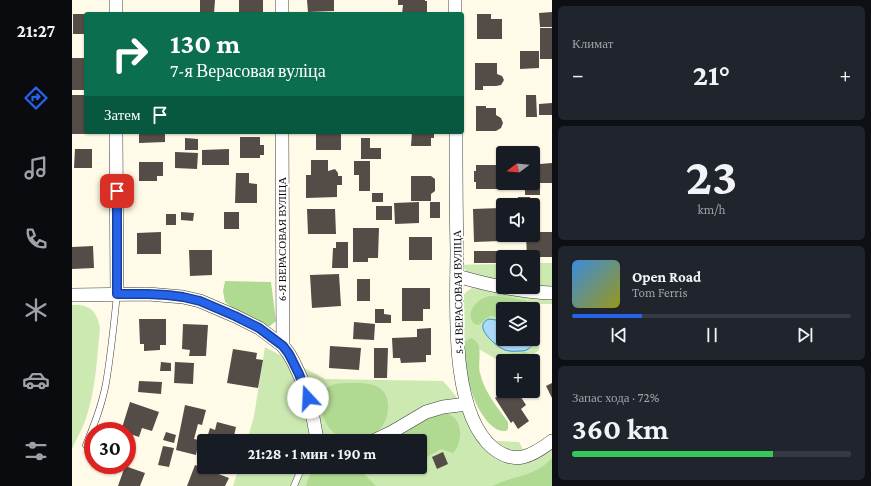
<!DOCTYPE html>
<html lang="ru">
<meta charset="utf-8">
<style>
body{margin:0;font-family:"Crimson Pro",serif;background:#20242c;color:#f1f3f6;height:100vh;display:flex;flex-direction:column;font-size:15px;white-space:nowrap}
*{box-sizing:border-box;margin:0}
p{font-size:13px;color:#9ea1a6}
.icon{flex:none;width:22px;height:22px;fill:none;stroke:currentColor;stroke-width:2;stroke-linecap:round;stroke-linejoin:round}
.map{position:relative;flex:1;overflow:hidden}
.panel{display:flex;flex-direction:column;gap:6px;padding:6px;background:#0d0f14;width:319px}
.panel>*{flex:none}
.banner{position:absolute;left:12px;top:12px;width:380px;height:122px;border-radius:4px;box-shadow:0 1px 3px #0004;background:#0b6e4f;color:#fff;overflow:hidden}
.needle{width:26px;rotate:254deg}
.fabs{position:absolute;left:424px;top:146px;display:grid;gap:8px}
.fabs a{display:grid;place-items:center;width:44px;height:44px;border-radius:4px;background:#171b24;box-shadow:0 1px 3px #0004;font-size:20px}
.speed{position:absolute;left:12px;top:422px;display:flex;gap:8px;font-size:20px;font-weight:700;text-align:center}
.speed>*{display:grid;place-content:center;width:52px;height:52px;border-radius:50%;background:#171b24;box-shadow:0 1px 3px #0004;line-height:1}
.speed .limit{border:6px solid #d22;background:#fff;color:#111}
.pin{position:absolute;display:grid;place-items:center;width:34px;height:34px;color:#fff;margin:-17px;border-radius:8px;box-shadow:0 2px 6px #0006}
.me{position:absolute;width:44px;margin:-22px;rotate:340deg;stroke-linejoin:round;filter:drop-shadow(0 0 3px #0008)}
.turn{display:flex;align-items:center;gap:14px;height:84px;padding:0 20px;font-size:18px}
.turn .icon{width:52px;height:52px;stroke-width:2.5}
.turn b{display:block;font-size:28px;line-height:34px}
.then{display:flex;align-items:center;height:38px;padding:0 20px;background:#0003;gap:8px;font-size:15px}
.big{font-size:30px;font-weight:700;line-height:1.1}
.panel .tile{flex:1;display:flex;flex-direction:column;justify-content:center;gap:6px;min-width:0;padding:0 14px;border-radius:6px;background:#20242c}
.panel .dial{align-items:center;gap:0}
.dial b{font-size:52px;line-height:1}
.song{display:flex;align-items:center;gap:12px}
.cover{width:48px;height:48px;border-radius:6px;background:linear-gradient(135deg,hsl(210 70% 55%),hsl(60 70% 35%))}
.played{height:4px;border-radius:2px;background:linear-gradient(90deg,#2563eb 25%,#363941 25%)}
.keys{display:flex;justify-content:space-around;direction:ltr}
.heat{display:flex;justify-content:space-between;align-items:center;font-size:22px;direction:ltr}
.charge{height:6px;border-radius:3px;background:linear-gradient(90deg,#34c759 72%,#363941 0)}
.trip{position:absolute;left:125px;top:434px;width:230px;height:40px;border-radius:4px;background:#171b24;box-shadow:0 1px 3px #0004;font-weight:700;line-height:40px;text-align:center}
main{display:flex;flex:1;min-height:0}
.menu{display:flex;flex-direction:column;width:72px;justify-content:space-around;align-items:center;background:#090b0e;color:#9ea1a6}
.menu .icon{width:28px;height:28px}
.menu .active{color:#2563eb}
.menu b{font-size:18px;color:#f1f3f6}
.map>svg:first-child{display:block}
</style>
<main>
<nav class="menu">
<b>21:27</b>
<svg class="icon active" aria-label="directions" viewBox="0 0 24 24"><path d="M12 3l9 9-9 9-9-9zM9 14v-3h6M13 9l2 2-2 2"/></svg>
<svg class="icon" aria-label="music" viewBox="0 0 24 24"><path d="M9 18V5l10-2v13"/><circle cx="6" cy="18" r="3"/><circle cx="16" cy="16" r="3"/></svg>
<svg class="icon" aria-label="phone" viewBox="0 0 24 24"><path d="M5 4h4l2 5-3 2q2 4 5 5l2-3 5 2v4C11 20 4 13 5 4z"/></svg>
<svg class="icon" aria-label="climate" viewBox="0 0 24 24"><path d="M12 3v18M4 7l16 10M4 17L20 7"/></svg>
<svg class="icon" aria-label="car" viewBox="0 0 24 24"><path d="M5 17H2v-5l4-1 3-4h7l3 4 3 1v5h-3M9 17h6M6 11h13"/><circle cx="7" cy="17" r="2"/><circle cx="17" cy="17" r="2"/></svg>
<svg class="icon" aria-label="filters" viewBox="0 0 24 24"><path d="M4 7h16M4 17h16"/><circle cx="9" cy="7" r="2"/><circle cx="15" cy="17" r="2"/></svg>
</nav>
<div class="map">
<svg width="480" height="486" viewBox="0 0 480 486">
<rect width="100%" height="100%" fill="#fffbe8"/>
<g fill="#cde9b2" fill-rule="evenodd">
<polygon points="461,263 480,263 480,289 461,287"/>
<polygon points="431,264 431,283 396,273 391,267 378,265"/>
<path d="M400 288 480 297V304H467V350L453 361H431V363L405 348 389 349 391 296 394 292ZM431 309H461V339H431Z"/>
<path d="M0 305C18 304 25 311 28 328 25 357 24 387 15 415 12 426 5 438 0 449Z"/>
<path d="M193 347 253 379 371 381C377 388 384 395 388 403 393 411 395 420 399 429 409 449 429 470 454 463 461 461 473 451 480 447V486H161L167 467H348V441H175L182 416Z"/>
<path d="M424 441 447 442 452 451C438 451 435 450 424 441Z"/>
</g>
<g fill="#b0da91">
<polygon points="153,281 199,282 204,321 198,326 191,326 167,313 153,302 151,291"/>
<path d="M418 296C428 296 454 299 461 304L462 309 461 311V309H431V318L418 316 415 318 407 325 402 324C392 312 406 298 418 296Z"/>
<path d="M399 338C413 343 405 362 408 373 412 391 425 407 436 422V429L434 431C417 433 403 404 399 390 394 376 393 361 391 347 393 342 394 340 399 338Z"/>
<path d="M453 352 457 354C458 357 457 359 455 361H433V355C439 352 446 354 453 352Z"/>
<path d="M282 383C289 383 299 383 306 387 309 389 313 392 314 396 318 404 316 418 311 425 304 435 289 439 278 438 271 438 266 436 261 432 252 424 243 399 252 390 260 382 272 383 282 383Z"/>
<path d="M371 412C374 413 377 414 380 416 389 422 390 436 386 445 385 448 383 451 381 453L369 449 348 461V441H319C329 436 336 427 346 422 353 417 363 415 371 412Z"/>
<path d="M480 458V486H420C425 484 430 482 435 480 452 475 468 472 480 458Z"/>
<path d="M245 467H286L297 479 304 486H234C236 479 239 470 245 467Z"/>
</g>
<path fill="#acd9f7" stroke="#318dcf" d="M417 319 431 321V339H461V324C463 330 464 337 461 343 459 348 455 351 449 351 444 351 439 352 433 350 425 347 399 326 417 319Z"/>
<g fill="#534c47">
<polygon points="128,0 143,0 142,14 128,14"/>
<rect x="167" y="0" width="24" height="14"/>
<polygon points="235,0 262,0 262,11 236,12"/>
<polygon points="326,0 353,0 353,1 355,1 355,14 330,14 331,5 326,5"/>
<polygon points="480,12 480,27 468,27 467,13"/>
<rect x="1" y="14" width="13" height="20"/>
<polygon points="405,14 419,14 419,19 430,19 430,39 405,39"/>
<rect x="468" y="28" width="12" height="31"/>
<polygon points="448,51 467,51 467,68 448,69"/>
<rect x="0" y="58" width="14" height="32"/>
<polygon points="403,63 425,63 425,74 430,76 432,80 429,85 424,86 411,86 411,90 403,90"/>
<polygon points="0,95 14,95 14,132 23,132 23,134 0,134"/>
<polygon points="454,95 464,95 465,117 454,117"/>
<polygon points="480,103 480,115 467,115 467,104"/>
<polygon points="404,106 414,106 414,108 424,108 424,115 429,118 431,123 429,128 424,131 404,131"/>
<polygon points="67,132 93,132 93,142 67,143"/>
<rect x="244" y="132" width="25" height="18"/>
<polygon points="340,132 362,132 362,138 359,138 359,146 339,146"/>
<polygon points="168,137 188,137 188,145 192,145 192,155 188,155 188,158 168,158"/>
<polygon points="113,138 126,139 126,150 113,150"/>
<polygon points="289,138 298,138 298,148 309,148 309,159 289,159"/>
<polygon points="3,149 20,149 20,168 2,168"/>
<polygon points="157,149 157,165 130,165 130,150"/>
<polygon points="103,152 126,153 125,169 103,168"/>
<polygon points="468,153 468,164 480,163 480,183 468,183 468,195 453,195 453,183 461,183 461,154"/>
<polygon points="239,160 256,160 256,171 263,169 266,173 266,176 270,176 270,185 265,185 265,197 234,198 234,175 239,175"/>
<polygon points="282,161 298,161 298,191 287,191 287,175 282,175"/>
<polygon points="67,162 91,162 91,176 85,176 85,181 67,181"/>
<polygon points="404,165 427,165 427,170 430,171 430,182 427,182 427,189 404,189 404,182 402,182 402,171 404,171"/>
<polygon points="164,173 177,173 177,183 185,184 185,203 163,203"/>
<polygon points="339,176 359,176 363,179 363,191 359,194 359,201 339,201"/>
<rect x="300" y="193" width="11" height="9"/>
<rect x="446" y="197" width="12" height="8"/>
<polygon points="347,202 347,223 323,224 322,203"/>
<rect x="358" y="202" width="10" height="16"/>
<rect x="304" y="206" width="16" height="14"/>
<polygon points="428,208 429,241 402,242 401,209"/>
<polygon points="235,209 263,209 264,234 236,234"/>
<polygon points="109,212 122,213 121,221 109,220"/>
<rect x="152" y="212" width="15" height="17"/>
<rect x="94" y="214" width="10" height="11"/>
<polygon points="281,228 307,228 306,258 296,258 296,262 281,262"/>
<polygon points="89,232 89,254 65,254 65,233"/>
<polygon points="461,232 480,232 480,257 455,257 454,235 461,235"/>
<rect x="337" y="237" width="23" height="23"/>
<polygon points="264,242 276,242 276,268 260,268 261,248 264,248"/>
<polygon points="21,246 22,268 0,269 0,247"/>
<polygon points="117,250 140,250 140,275 118,276"/>
<rect x="402" y="251" width="24" height="12"/>
<polygon points="267,274 269,306 240,308 238,275"/>
<rect x="285" y="279" width="13" height="22"/>
<polygon points="330,288 358,288 358,309 351,309 351,321 330,321"/>
<polygon points="303,309 312,309 312,314 319,315 319,323 303,323"/>
<polygon points="67,319 94,319 94,345 88,345 88,350 72,351 72,344 68,344"/>
<polygon points="282,322 303,324 302,340 281,339"/>
<polygon points="111,324 136,325 134,356 117,356 118,350 110,349"/>
<polygon points="359,328 359,355 354,355 354,362 329,363 328,358 321,358 320,338 345,337 345,329"/>
<polygon points="258,346 289,348 287,370 257,368"/>
<polygon points="302,348 316,348 315,378 302,378"/>
<polygon points="161,349 185,353 184,359 191,360 186,388 155,383"/>
<polygon points="89,362 99,363 99,371 88,371"/>
<polygon points="103,362 122,363 121,384 102,383"/>
<polygon points="67,381 90,382 89,394 66,392"/>
<polygon points="480,383 480,398 474,386"/>
<polygon points="433,391 445,391 454,405 449,409 457,421 446,429 441,421 439,423 423,398"/>
<polygon points="58,402 87,412 80,431 70,428 67,437 55,433 55,431 49,431"/>
<polygon points="113,405 134,410 130,425 126,424 122,439 127,440 124,455 104,450"/>
<polygon points="145,422 164,427 162,436 167,437 166,441 134,441 138,428 143,430"/>
<polygon points="94,432 104,435 102,443 91,440"/>
<polygon points="91,446 102,448 97,467 86,465"/>
<polygon points="371,452 376,464 365,469 360,457"/>
<polygon points="123,465 157,478 153,486 115,486"/>
<polygon points="53,466 73,473 68,486 46,486"/>
</g>
<g fill="none" stroke-linecap="round" stroke-linejoin="round">
<g stroke="#3d3d3d" stroke-width="7">
<g id="service">
<path d="M14 445C22 425 30 405 34 383 39 354 42 324 45 294"/>
<polyline points="222,486 230,467"/>
</g>
</g>
<g stroke="#3d3d3d" stroke-width="14">
<g id="minor">
<polyline points="44,0 44,14"/>
<polyline points="210,0 210,14"/>
<polyline points="383,0 383,14"/>
<polyline points="44,132 45,294"/>
<polyline points="210,132 211,346"/>
<path d="M384 132C384 171 384 211 385 250 385 304 377 411 421 448 443 466 460 456 480 441"/>
<path d="M385 276C416 285 447 292 480 293"/>
<polyline points="0,295 76,294 111,297 128,301 163,316 187,328 211,346 217,354 222,363 234,389 239,407 245,439 251,441"/>
<polyline points="301,441 320,432 354,412 371,407 395,404"/>
</g>
</g>
<use href="#service" stroke="#fff" stroke-width="6"/>
<use href="#minor" stroke="#fff" stroke-width="13"/>
</g>
<g fill="none" stroke-linecap="round" stroke-linejoin="round">
<g stroke="#184099" stroke-width="10">
<polyline id="route" points="45,191 45,294 76,294 95,295 111,297 128,301 163,316 187,328 211,346 217,354 227,374 236,398"/>
</g>
<use href="#route" stroke="#2563eb" stroke-width="7"/>
</g>
<g text-anchor="middle" dominant-baseline="central" stroke-width="4" stroke-linejoin="round" paint-order="stroke">
<g font-size="11" fill="#0a0a0a" stroke="#fff">
<text transform="translate(210 239) rotate(-90)">6-Я ВЕРАСОВАЯ ВУЛІЦА</text>
<text transform="translate(386 292) rotate(-91)">5-Я ВЕРАСОВАЯ ВУЛІЦА</text>
</g>
</g>
</svg>
<div class="fabs">
<a><svg class="needle" viewBox="-14 -14 28 28"><path d="M0-13l5 13h-10z" fill="#e53935"/><path d="M0 13l5-13h-10z" fill="#9ea1a6"/></svg></a>
<a><svg class="icon" aria-label="sound" viewBox="0 0 24 24"><path d="M4 9h4l5-4v14l-5-4H4zM17 9q2 3 0 6"/></svg></a>
<a><svg class="icon" aria-label="search" viewBox="0 0 24 24"><circle cx="10" cy="10" r="6"/><path d="M15 15l6 6"/></svg></a>
<a><svg class="icon" aria-label="layers" viewBox="0 0 24 24"><path d="M12 4l9 5-9 5-9-5zM3 14l9 5 9-5"/></svg></a>
<a>+</a>
</div>
<div class="speed"><div class="limit">30</div></div>
<div class="pin" style="left:45px;top:191px;background:#d93025"><svg class="icon" aria-label="arrive" viewBox="0 0 24 24"><path d="M6 21V4h12l-3 4 3 4H6"/></svg></div>
<svg class="me" style="left:236px;top:398px" viewBox="-20 -20 40 40"><circle r="19" fill="#fff"/><path d="M0-13L10 11 0 6-10 11z" fill="#2563eb"/></svg>
<div class="trip">21:28 · 1 мин · 190 m</div>
<div class="banner">
<div class="turn"><svg class="icon" aria-label="right" viewBox="0 0 24 24"><path d="M7 20v-9h11M14 6l5 5-5 5"/></svg><div><b>130 m</b>7-я Верасовая вуліца</div></div>
<div class="then">Затем<svg class="icon" aria-label="arrive" viewBox="0 0 24 24"><path d="M6 21V4h12l-3 4 3 4H6"/></svg></div>
</div>
</div>
<section class="panel">
<div class="tile"><p>Климат</p>
<div class="heat"><a>−</a><b class="big">21°</b><a>+</a></div>
</div>
<div class="tile dial"><b>23</b><p>km/h</p></div>
<div class="tile">
<div class="song"><i class="cover"></i><div><b>Open Road</b><p>Tom Ferris</p></div></div>
<div class="played"></div>
<div class="keys"><svg class="icon" aria-label="previous" viewBox="0 0 24 24"><path d="M18 5L8 12l10 7zM5 5v14"/></svg><svg class="icon" aria-label="pause" viewBox="0 0 24 24"><path d="M8 5v14M16 5v14"/></svg><svg class="icon" aria-label="next" viewBox="0 0 24 24"><path d="M6 5l10 7-10 7zM19 5v14"/></svg></div>
</div>
<div class="tile"><p>Запас хода · 72%</p><b class="big">360 km</b><div class="charge"></div></div>
</section>
</main>
